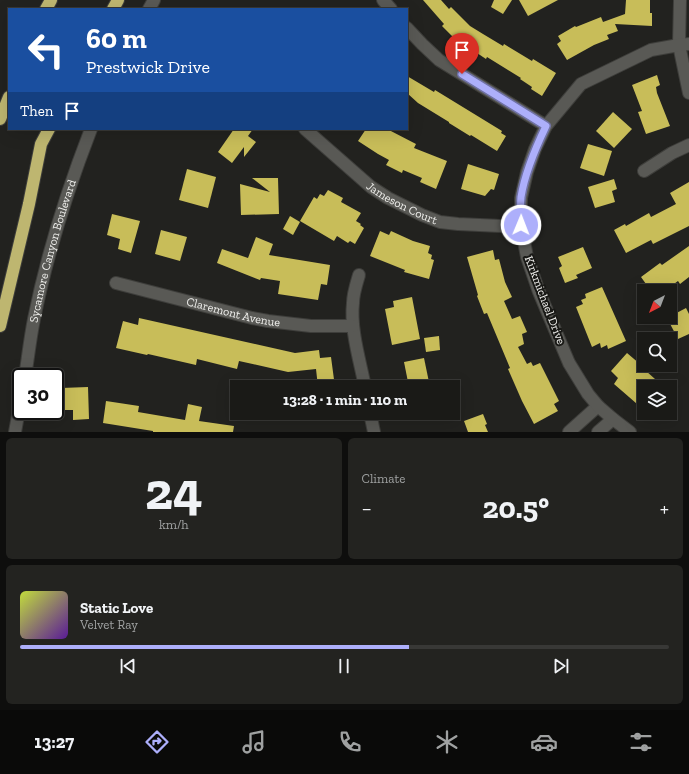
<!DOCTYPE html>
<meta charset="utf-8">
<style>
body{margin:0;font-family:"Zilla Slab",serif;background:#232320;color:#f1f3f6;height:100vh;display:flex;flex-direction:column;font-size:15px;white-space:nowrap}
*{box-sizing:border-box;margin:0}
p{font-size:13px;color:#9fa1a1}
.icon{flex:none;width:22px;height:22px;fill:none;stroke:currentColor;stroke-width:2;stroke-linecap:round;stroke-linejoin:round}
.map{position:relative;height:432px;overflow:hidden}
.panel{display:flex;flex-direction:column;gap:6px;padding:6px;background:#0e0e0d;flex:1}
.panel>*{flex:none}
.top-card{position:absolute;left:8px;top:8px;width:400px;height:122px;border-radius:0px;box-shadow:0 4px 16px #0002,0 0 0 1px #383836;background:#1a4fa0;color:#fff;overflow:hidden}
.needle{width:26px;rotate:222deg}
.fabs{position:absolute;left:637px;top:284px;display:grid;gap:8px}
.fabs a{display:grid;place-items:center;width:40px;height:40px;border-radius:0px;background:#1a1a17;box-shadow:0 4px 16px #0002,0 0 0 1px #383836;font-size:20px}
.speed{position:absolute;left:12px;top:368px;display:flex;gap:8px;font-size:20px;font-weight:700;text-align:center}
.speed>*{display:grid;place-content:center;width:52px;height:52px;border-radius:50%;background:#1a1a17;box-shadow:0 4px 16px #0002,0 0 0 1px #383836;line-height:1}
.speed .limit{border:2px solid #111;border-radius:6px;background:#fff;color:#111}
.pin{position:absolute;display:grid;place-items:center;width:34px;height:34px;color:#fff;margin:-41px -17px;border-radius:50% 50% 50% 0;rotate:-45deg;box-shadow:0 0 4px #0007}
.pin .icon{rotate:45deg}
.me{position:absolute;width:44px;margin:-22px;rotate:1deg;stroke-linejoin:round;filter:drop-shadow(0 0 3px #0008)}
.turn{display:flex;align-items:center;gap:14px;height:84px;padding:0 12px;font-size:18px}
.turn .icon{width:52px;height:52px;stroke-width:2.5}
.turn b{display:block;font-size:28px;line-height:34px}
.then{display:flex;align-items:center;height:38px;padding:0 12px;background:#0003;gap:8px;font-size:15px}
.big{font-size:30px;font-weight:700;line-height:1.1}
.panel .widget{flex:1;display:flex;flex-direction:column;justify-content:center;gap:6px;min-width:0;padding:0 14px;border-radius:6px;background:#232320}
.panel .dial{align-items:center;gap:0}
.dial b{font-size:52px;line-height:1}
.song{display:flex;align-items:center;gap:12px}
.cover{width:48px;height:48px;border-radius:6px;background:linear-gradient(135deg,hsl(70 70% 55%),hsl(270 70% 35%))}
.played{height:4px;border-radius:2px;background:linear-gradient(90deg,#adaffb 60%,#383836 60%)}
.keys{display:flex;justify-content:space-around;direction:ltr}
.heat{display:flex;justify-content:space-between;align-items:center;font-size:22px;direction:ltr}
.panel .tiles{flex:1;display:grid;gap:6px;grid-template-columns:1fr 1fr}
.widget:last-child{grid-column:span 2}
.trip{position:absolute;left:230px;top:380px;width:230px;height:40px;border-radius:0px;background:#1a1a17;box-shadow:0 4px 16px #0002,0 0 0 1px #383836;font-weight:700;line-height:40px;text-align:center}
.menu{display:flex;height:64px;justify-content:space-around;align-items:center;background:#0a0a09;color:#9fa1a1}
.menu .icon{width:28px;height:28px}
.menu .active{color:#adaffb}
.menu b{font-size:18px;color:#f1f3f6}
.map>svg:first-child{display:block}
</style>
<div class="map">
<svg width="689" height="432" viewBox="0 0 689 432">
<rect width="100%" height="100%" fill="#22221f"/>
<g fill="#c8bd59">
<polygon points="423,0 441,0 449,9 451,7 470,26 483,34 503,46 504,44 532,61 533,59 556,73 542,96 531,89 532,87 520,79 521,78 487,57 486,59 471,49 472,47 456,37 455,39 442,26 444,24"/>
<polygon points="494,0 512,0 503,14 491,7"/>
<polygon points="519,0 558,0 528,16"/>
<polygon points="626,0 650,0 650,13 652,13 652,26 615,24 618,31 607,35 609,39 594,45 567,60 557,44 561,41 558,36 575,26 576,27 601,17 603,22 625,14"/>
<polygon points="657,75 660,85 656,87 657,93 670,126 646,134 638,112 642,111 632,85"/>
<polygon points="407,76 434,92 435,90 502,131 501,133 506,136 497,151 471,135 470,136 449,123 449,122 418,103 407,93"/>
<polygon points="613,112 632,129 614,148 596,131"/>
<polygon points="234,129 253,129 248,136 256,142 244,157 244,147 232,163 218,152"/>
<polygon points="366,129 387,129 416,144 414,148 447,161 436,189 420,182 422,178 403,170 402,173 386,165 389,160 378,154 358,141"/>
<polygon points="588,144 612,151 604,176 580,168"/>
<polygon points="468,164 499,174 494,190 491,189 485,196 461,189"/>
<polygon points="187,169 216,177 208,208 179,200"/>
<polygon points="252,178 278,178 279,214 241,215 240,184 270,192"/>
<polygon points="614,179 617,189 612,191 615,202 595,208 588,187"/>
<polygon points="689,182 689,226 653,244 651,240 626,253 614,230 625,224 626,226 649,213 651,217 676,204 670,193"/>
<polygon points="328,190 343,198 341,202 361,213 356,221 361,224 360,225 364,228 355,244 350,241 348,243 337,236 334,241 300,221 314,197 317,199 320,194 324,196"/>
<polygon points="112,214 140,221 131,253 118,249 120,239 107,235"/>
<polygon points="290,216 300,222 293,235 283,229"/>
<polygon points="161,230 187,237 180,261 155,254"/>
<polygon points="380,231 389,235 391,231 413,241 430,246 428,253 432,255 431,259 434,260 429,279 404,272 405,270 370,256"/>
<polygon points="256,237 273,244 269,255 330,265 327,285 321,284 318,300 278,294 280,281 261,278 260,280 217,263 222,249 248,258"/>
<polygon points="689,246 689,277 680,284 678,281 664,291 651,291 641,277 660,263 662,265"/>
<polygon points="583,247 592,268 576,275 578,278 565,283 559,268 562,266 558,257"/>
<polygon points="493,250 495,260 499,259 505,282 512,297 504,301 512,319 520,316 527,332 522,334 524,344 518,347 527,364 531,362 533,366 540,363 559,401 554,404 558,411 534,424 522,401 508,369 510,368 487,313 484,314 477,296 478,295 467,257"/>
<polygon points="602,287 626,341 608,349 607,345 601,348 600,343 592,347 576,307 583,304 581,300 586,298 585,294"/>
<polygon points="412,297 420,339 392,345 385,309 394,307 393,301"/>
<polygon points="686,308 689,314 689,334 678,339 667,318"/>
<polygon points="139,318 295,353 319,350 320,358 331,357 335,387 318,387 316,369 288,372 239,361 237,369 197,359 196,365 148,354 147,355 116,348 123,321 138,325"/>
<polygon points="439,336 440,350 426,352 424,338"/>
<polygon points="627,353 647,370 646,371 664,387 644,387 644,410 614,384 618,378 611,371"/>
<polygon points="424,358 430,387 409,387 404,362"/>
<polygon points="88,387 89,419 73,420 73,410 62,410 61,388"/>
<polygon points="106,401 139,406 138,412 185,420 188,404 202,407 199,421 234,426 233,432 153,432 153,431 103,423"/>
<polygon points="483,414 487,424 485,425 488,432 468,432 464,421"/>
</g>
<g fill="none" stroke-linecap="round" stroke-linejoin="round">
<g stroke="#3e3e3b" stroke-width="14">
<g id="minor">
<polyline points="383,0 391,9"/>
<polyline points="680,0 679,45 689,93"/>
<polyline points="149,9 154,0"/>
<polyline points="407,28 422,44 439,60 546,126"/>
<path id="s1" d="M305 129 371 187 388 198 422 215 440 222 458 224 501 226 521 225"/>
<polyline points="644,171 672,153 689,145"/>
<path d="M359 275C356 285 353 294 353 303 350 329 360 361 365 387"/>
<path id="s2" d="M116 283 252 318 268 321 311 326H353"/>
<path id="s3" d="M25 377C28 358 30 339 34 319 47 254 67 191 91 129"/>
<polyline points="370,413 374,432"/>
<polyline points="15,432 21,399"/>
<polyline points="569,432 598,406"/>
<polyline points="598,432 613,419"/>
<polyline points="630,432 613,419 598,406 588,394 569,363 539,292 527,257 521,225 521,198 527,172 535,149 546,126 581,84 651,50 679,45 689,44"/>
</g>
</g>
<g stroke="#3e3e3b" stroke-width="14">
<g id="highway">
<polyline points="46,9 51,0"/>
<polyline points="113,9 118,0"/>
<polyline points="0,119 9,97"/>
<polyline points="0,326 29,204 41,144 49,129"/>
</g>
</g>
<use href="#minor" stroke="#595955" stroke-width="12"/>
<use href="#highway" stroke="#beb670" stroke-width="12"/>
</g>
<g fill="none" stroke-linecap="round" stroke-linejoin="round">
<g stroke="#7072a3" stroke-width="10">
<path id="route" d="M462 74 546 126C535 149 525 172 521 197 520 206 521 216 521 225"/>
</g>
<use href="#route" stroke="#adaffb" stroke-width="7"/>
</g>
<g text-anchor="middle" dominant-baseline="central" stroke-width="4" stroke-linejoin="round" paint-order="stroke">
<g font-size="12" fill="#f0f0ed" stroke="#191916">
<text stroke="none"><textPath href="#s1" startOffset="123">Jameson Court</textPath></text>
<text stroke="none"><textPath href="#s3" startOffset="129">Sycamore Canyon Boulevard</textPath></text>
<text transform="translate(545 300) rotate(69)">Kirkmichael Drive</text>
<text stroke="none"><textPath href="#s2" startOffset="121">Claremont Avenue</textPath></text>
</g>
</g>
</svg>
<div class="fabs">
<a><svg class="needle" viewBox="-14 -14 28 28"><path d="M0-13l5 13h-10z" fill="#e53935"/><path d="M0 13l5-13h-10z" fill="#9fa1a1"/></svg></a>
<a><svg class="icon" aria-label="search" viewBox="0 0 24 24"><circle cx="10" cy="10" r="6"/><path d="M15 15l6 6"/></svg></a>
<a><svg class="icon" aria-label="layers" viewBox="0 0 24 24"><path d="M12 4l9 5-9 5-9-5zM3 14l9 5 9-5"/></svg></a>
</div>
<div class="speed"><div class="limit">30</div></div>
<div class="pin" style="left:462px;top:74px;background:#d93025"><svg class="icon" aria-label="arrive" viewBox="0 0 24 24"><path d="M6 21V4h12l-3 4 3 4H6"/></svg></div>
<svg class="me" style="left:521px;top:225px" viewBox="-20 -20 40 40"><circle r="17" fill="#adaffb" stroke="#fff" stroke-width="3"/><path d="M0-11L8 9 0 5-8 9z" fill="#fff"/></svg>
<div class="trip">13:28 · 1 min · 110 m</div>
<div class="top-card">
<div class="turn"><svg class="icon" aria-label="left" viewBox="0 0 24 24"><path d="M17 20v-9H6M10 6l-5 5 5 5"/></svg><div><b>60 m</b>Prestwick Drive</div></div>
<div class="then">Then<svg class="icon" aria-label="arrive" viewBox="0 0 24 24"><path d="M6 21V4h12l-3 4 3 4H6"/></svg></div>
</div>
</div>
<section class="panel">
<div class="tiles">
<div class="widget dial"><b>24</b><p>km/h</p></div>
<div class="widget"><p>Climate</p>
<div class="heat"><a>−</a><b class="big">20.5°</b><a>+</a></div>
</div>
<div class="widget">
<div class="song"><i class="cover"></i><div><b>Static Love</b><p>Velvet Ray</p></div></div>
<div class="played"></div>
<div class="keys"><svg class="icon" aria-label="previous" viewBox="0 0 24 24"><path d="M18 5L8 12l10 7zM5 5v14"/></svg><svg class="icon" aria-label="pause" viewBox="0 0 24 24"><path d="M8 5v14M16 5v14"/></svg><svg class="icon" aria-label="next" viewBox="0 0 24 24"><path d="M6 5l10 7-10 7zM19 5v14"/></svg></div>
</div>
</div>
</section>
<nav class="menu">
<b>13:27</b>
<svg class="icon active" aria-label="directions" viewBox="0 0 24 24"><path d="M12 3l9 9-9 9-9-9zM9 14v-3h6M13 9l2 2-2 2"/></svg>
<svg class="icon" aria-label="music" viewBox="0 0 24 24"><path d="M9 18V5l10-2v13"/><circle cx="6" cy="18" r="3"/><circle cx="16" cy="16" r="3"/></svg>
<svg class="icon" aria-label="phone" viewBox="0 0 24 24"><path d="M5 4h4l2 5-3 2q2 4 5 5l2-3 5 2v4C11 20 4 13 5 4z"/></svg>
<svg class="icon" aria-label="climate" viewBox="0 0 24 24"><path d="M12 3v18M4 7l16 10M4 17L20 7"/></svg>
<svg class="icon" aria-label="car" viewBox="0 0 24 24"><path d="M5 17H2v-5l4-1 3-4h7l3 4 3 1v5h-3M9 17h6M6 11h13"/><circle cx="7" cy="17" r="2"/><circle cx="17" cy="17" r="2"/></svg>
<svg class="icon" aria-label="filters" viewBox="0 0 24 24"><path d="M4 7h16M4 17h16"/><circle cx="9" cy="7" r="2"/><circle cx="15" cy="17" r="2"/></svg>
</nav>
